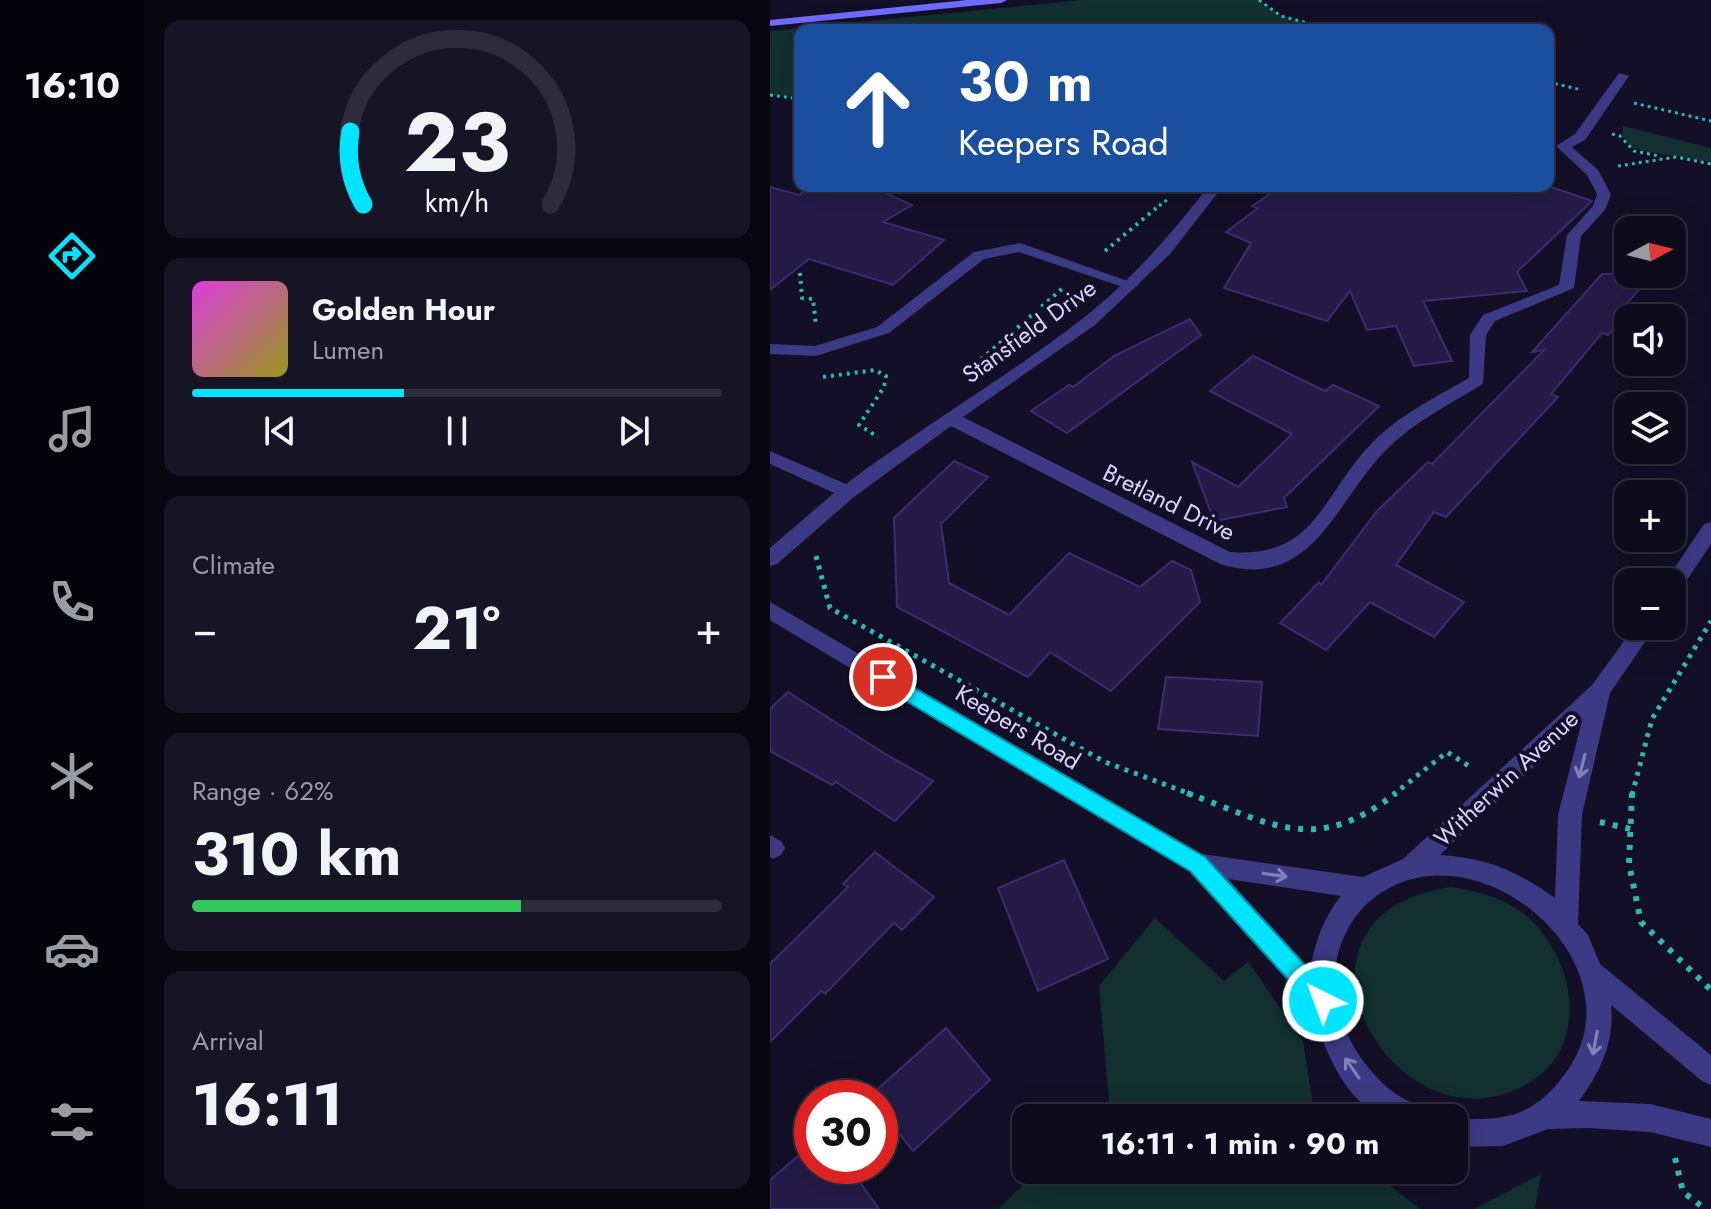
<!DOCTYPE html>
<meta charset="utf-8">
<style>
body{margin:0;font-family:Jost,sans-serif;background:#171425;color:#f1f3f6;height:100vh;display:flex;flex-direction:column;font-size:30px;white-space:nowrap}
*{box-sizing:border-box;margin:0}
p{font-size:26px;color:#9b9ba3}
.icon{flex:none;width:44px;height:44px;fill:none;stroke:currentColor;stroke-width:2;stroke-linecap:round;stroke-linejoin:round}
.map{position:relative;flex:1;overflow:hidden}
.side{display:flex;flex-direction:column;gap:20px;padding:20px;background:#08060f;width:626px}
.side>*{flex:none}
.guide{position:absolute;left:24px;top:24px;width:760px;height:168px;border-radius:16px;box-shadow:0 8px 32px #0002,0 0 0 2px #2e2b3b;background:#1a4fa0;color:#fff;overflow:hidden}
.needle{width:52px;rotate:83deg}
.fabs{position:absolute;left:844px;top:216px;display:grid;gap:16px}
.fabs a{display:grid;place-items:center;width:72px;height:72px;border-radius:16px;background:#0e0b1c;box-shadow:0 8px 32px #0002,0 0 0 2px #2e2b3b;font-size:40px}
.speed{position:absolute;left:24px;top:1080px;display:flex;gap:16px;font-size:40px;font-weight:700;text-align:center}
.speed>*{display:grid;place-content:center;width:104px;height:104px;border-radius:50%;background:#0e0b1c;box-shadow:0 8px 32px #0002,0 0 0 2px #2e2b3b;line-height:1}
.speed .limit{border:12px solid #d22;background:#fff;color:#111}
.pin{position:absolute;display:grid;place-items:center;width:68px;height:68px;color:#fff;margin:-34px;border:4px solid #fff;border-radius:50%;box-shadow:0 2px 8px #0007}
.me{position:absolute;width:88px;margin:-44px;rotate:318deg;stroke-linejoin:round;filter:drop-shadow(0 0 6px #0008)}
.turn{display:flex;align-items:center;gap:28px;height:168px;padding:0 32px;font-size:36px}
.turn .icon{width:104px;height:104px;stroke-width:2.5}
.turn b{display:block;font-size:56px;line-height:68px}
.big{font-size:60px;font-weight:700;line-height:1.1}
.side .widget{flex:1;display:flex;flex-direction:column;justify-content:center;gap:12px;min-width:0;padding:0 28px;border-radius:16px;background:#171425}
.side .dial{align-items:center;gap:0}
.dial svg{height:208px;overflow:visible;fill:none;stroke:#2e2b3b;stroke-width:7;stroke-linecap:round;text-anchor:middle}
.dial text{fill:#f1f3f6;stroke:none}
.song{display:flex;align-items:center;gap:24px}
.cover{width:96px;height:96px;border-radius:12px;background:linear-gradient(135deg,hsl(300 70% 55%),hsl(60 70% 35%))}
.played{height:8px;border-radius:4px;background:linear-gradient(90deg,#00e5ff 40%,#2e2b3b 40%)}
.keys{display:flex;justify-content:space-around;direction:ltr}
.heat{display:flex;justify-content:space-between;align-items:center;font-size:44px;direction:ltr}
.charge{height:12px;border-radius:6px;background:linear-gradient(90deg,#34c759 62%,#2e2b3b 0)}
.trip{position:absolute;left:242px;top:1104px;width:456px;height:80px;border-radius:16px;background:#0e0b1c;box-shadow:0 8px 32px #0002,0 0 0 2px #2e2b3b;font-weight:700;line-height:80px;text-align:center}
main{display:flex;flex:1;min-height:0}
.dock{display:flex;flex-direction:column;width:144px;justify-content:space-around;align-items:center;background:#06040b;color:#9b9ba3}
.dock .icon{width:56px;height:56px}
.dock .selected{color:#00e5ff}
.dock b{font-size:36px;color:#f1f3f6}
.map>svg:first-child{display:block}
</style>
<main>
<nav class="dock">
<b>16:10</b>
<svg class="icon selected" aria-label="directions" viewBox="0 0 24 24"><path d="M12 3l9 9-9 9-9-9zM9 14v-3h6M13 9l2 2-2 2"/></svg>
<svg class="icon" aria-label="music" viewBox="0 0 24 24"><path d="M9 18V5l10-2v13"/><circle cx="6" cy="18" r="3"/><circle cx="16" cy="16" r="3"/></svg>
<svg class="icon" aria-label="phone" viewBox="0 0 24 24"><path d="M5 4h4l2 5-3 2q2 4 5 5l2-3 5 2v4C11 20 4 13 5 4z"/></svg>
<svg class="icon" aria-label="climate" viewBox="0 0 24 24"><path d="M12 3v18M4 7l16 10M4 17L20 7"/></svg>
<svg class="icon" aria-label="car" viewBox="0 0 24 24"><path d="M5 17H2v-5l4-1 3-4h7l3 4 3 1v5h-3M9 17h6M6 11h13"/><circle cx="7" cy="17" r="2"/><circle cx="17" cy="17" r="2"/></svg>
<svg class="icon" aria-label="filters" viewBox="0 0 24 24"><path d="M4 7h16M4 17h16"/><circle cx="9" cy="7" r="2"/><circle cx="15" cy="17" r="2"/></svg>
</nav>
<section class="side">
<div class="widget dial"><svg viewBox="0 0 100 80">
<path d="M14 69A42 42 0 1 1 86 69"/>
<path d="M14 69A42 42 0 0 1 9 41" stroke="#00e5ff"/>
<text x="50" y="56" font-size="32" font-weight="700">23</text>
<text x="50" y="72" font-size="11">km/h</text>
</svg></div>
<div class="widget">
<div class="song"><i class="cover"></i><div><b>Golden Hour</b><p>Lumen</p></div></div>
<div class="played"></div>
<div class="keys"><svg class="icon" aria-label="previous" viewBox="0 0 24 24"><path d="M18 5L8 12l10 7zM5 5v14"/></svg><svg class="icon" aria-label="pause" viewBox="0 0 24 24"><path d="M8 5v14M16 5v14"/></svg><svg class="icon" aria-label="next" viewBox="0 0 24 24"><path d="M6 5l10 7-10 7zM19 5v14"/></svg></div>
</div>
<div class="widget"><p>Climate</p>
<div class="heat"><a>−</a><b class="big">21°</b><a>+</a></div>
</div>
<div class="widget"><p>Range · 62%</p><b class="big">310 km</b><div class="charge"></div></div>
<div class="widget"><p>Arrival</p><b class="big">16:11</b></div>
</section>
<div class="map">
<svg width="941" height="1209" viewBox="0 0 941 1209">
<rect width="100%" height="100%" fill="#130f26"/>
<g fill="#12302f">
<polygon points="312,0 489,0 511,16 564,30 30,30 30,99 0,95 0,31"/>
<polygon points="853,126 941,148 941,162 872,151 861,147 852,134"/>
<path d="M681 887C705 891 728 896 749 910 802 947 824 1041 762 1081 628 1167 485 915 681 887Z"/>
<polygon points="385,918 454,981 478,962 533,1041 545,1118 323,1118 339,1102 329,986"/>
<polygon points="269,1170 600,1170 650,1209 228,1209"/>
<polygon points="771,1174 765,1209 704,1209"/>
</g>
<g fill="#241b47" stroke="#3b2d73" stroke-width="2">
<polygon points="42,186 100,186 142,205 113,222 174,240 123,285 39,259 0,290 0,187 29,195"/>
<polygon points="512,186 778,186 822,201 747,272 757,291 653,301 682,361 644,366 626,326 597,330 580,291 557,321 454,288 481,243 456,232 488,208 482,206"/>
<polygon points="832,274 882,274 855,306 862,308 838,335 832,333 781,394 788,397 676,517 664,512 626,565 694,602 664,637 600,602 556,650 510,623 549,582 551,585 607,511 658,462 662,464 774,350 762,352"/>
<polygon points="420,319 431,335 297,433 261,411 299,385 303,387 344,356"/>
<polygon points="483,356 555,391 563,385 609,406 514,498 517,507 429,524 441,513 422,462 468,487 522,434 440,391"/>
<polygon points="184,461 218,477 171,524 179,583 239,615 299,553 370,587 402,561 421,570 430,602 341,691 280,652 258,677 127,607 124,518"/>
<polygon points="396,677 492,682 488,736 388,729"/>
<polygon points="18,692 117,755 163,781 125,821 66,782 62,785 0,751 0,709"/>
<polygon points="105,852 164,897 132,930 124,923 55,994 51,991 0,1042 0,964 78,887 73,884"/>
<polygon points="294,860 338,959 268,991 228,888"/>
<polygon points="176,1028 220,1080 143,1151 110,1109 110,1098 100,1096"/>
<polygon points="42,1144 42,1166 78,1166 109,1209 0,1209 0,1180"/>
</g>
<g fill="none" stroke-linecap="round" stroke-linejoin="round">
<g stroke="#2fb8b0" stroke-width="3" stroke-dasharray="3 4" stroke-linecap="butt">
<polyline points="489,0 511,16 564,30"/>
<polyline points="778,82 812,90"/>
<polyline points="0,95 30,99"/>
<polyline points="864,103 941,121"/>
<polyline points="842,134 850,136 864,151 889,156"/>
<polyline points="848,166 906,157 941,164"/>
<polyline points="389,206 398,199"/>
</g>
<g stroke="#2fb8b0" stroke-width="4" stroke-dasharray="3 5" stroke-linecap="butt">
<polyline points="335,251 391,204"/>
<polyline points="30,273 32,298 43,299 46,325"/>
<polyline points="193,375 294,287"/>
<polyline points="53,377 105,370 116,376 114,387 89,425 108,437"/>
</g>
<g stroke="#2fb8b0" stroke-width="5" stroke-dasharray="4 6" stroke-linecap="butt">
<polyline points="46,556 60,608 335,762 423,795"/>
<polyline points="623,795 677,752 702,768"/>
<polyline points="862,795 882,719 941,621"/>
</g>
<g stroke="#2fb8b0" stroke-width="6" stroke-dasharray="5 8" stroke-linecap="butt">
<path d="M417 793C502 824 545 856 626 793"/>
<polyline points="862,793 859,864 871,922 941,990"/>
<polyline points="830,822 861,829"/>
<polyline points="905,1158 913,1192 935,1209"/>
</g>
<g fill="#3d3a85" fill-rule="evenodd">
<polygon points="250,243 369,285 361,290 356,288 249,252 214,259 119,333 46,356 0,354 0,344 45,346 107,327 204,252"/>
<polygon points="0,835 11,841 15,848 11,855 3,859 0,857"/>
</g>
<g fill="#3d3a85" fill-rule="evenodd">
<path d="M849 73 859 76 815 140 802 147 828 170 841 194 835 210 811 236 804 288 725 321 716 335 713 384C680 404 644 422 617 449 566 499 543 593 450 564L181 426 84 497 7 564 0 566V548L64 493 0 464V451L76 484C153 426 236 378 312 319 361 281 401 234 439 186H453L400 254 325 325 193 417 460 552C546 559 552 494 602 443 629 415 666 397 699 378L700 335 713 315 789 285 797 235 823 206 827 194 817 175 786 146 805 134Z"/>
<polygon points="941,522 941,544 909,592 902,594 902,582 895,582 934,524"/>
<path d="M0 602 432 854 593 877 633 859 822 685 865 626H886L840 693 812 815 808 924 818 935 830 964 941 1055V1085L932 1081 841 1005C845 1042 830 1072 809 1101L880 1104 941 1119V1147L880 1132 819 1128 778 1129 733 1146 684 1147V1119C736 1120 762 1118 795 1074 878 964 700 814 599 902 570 928 559 969 568 1007 576 1041 596 1070 623 1092 635 1101 649 1103 655 1118 642 1118 623 1121 611 1116 573 1099 553 1046 542 1008L420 872 0 620ZM812 721 788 815 785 898C747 871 717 858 670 855ZM458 879 571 896C554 917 545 942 540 969Z"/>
</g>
<polygon fill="#6f6bff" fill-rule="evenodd" points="197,0 237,0 231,3 0,26 0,20"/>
</g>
<defs><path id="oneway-shaft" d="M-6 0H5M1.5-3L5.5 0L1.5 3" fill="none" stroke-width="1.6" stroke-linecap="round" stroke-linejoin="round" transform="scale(2)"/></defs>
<g stroke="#837fbc">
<use href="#oneway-shaft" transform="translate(812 766) rotate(104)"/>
<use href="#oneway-shaft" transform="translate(505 875) rotate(8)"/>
<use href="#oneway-shaft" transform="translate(825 1043) rotate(101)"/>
<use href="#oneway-shaft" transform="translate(582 1068) rotate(-125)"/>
</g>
<polygon fill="#00e5ff" stroke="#0095a6" stroke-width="2" points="113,670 435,857 561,993 565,1001 561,1009 553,1012 545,1009 420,871 106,683 103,677 106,672"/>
<g text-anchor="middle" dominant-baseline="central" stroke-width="8" stroke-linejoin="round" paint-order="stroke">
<g font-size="24" fill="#d9d4ff" stroke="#130f26">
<text transform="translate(259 331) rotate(-36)">Stansfield Drive</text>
<text transform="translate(399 502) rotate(26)">Bretland Drive</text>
<text transform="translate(248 727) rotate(31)">Keepers Road</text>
<text transform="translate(736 778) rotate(-43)">Witherwin Avenue</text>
</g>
</g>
</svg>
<div class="fabs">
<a><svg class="needle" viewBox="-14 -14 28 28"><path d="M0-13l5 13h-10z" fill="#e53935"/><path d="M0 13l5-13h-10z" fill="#9b9ba3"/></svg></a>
<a><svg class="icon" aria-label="sound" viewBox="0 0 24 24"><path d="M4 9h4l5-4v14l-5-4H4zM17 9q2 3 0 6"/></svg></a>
<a><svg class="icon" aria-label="layers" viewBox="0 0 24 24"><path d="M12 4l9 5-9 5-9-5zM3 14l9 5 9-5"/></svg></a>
<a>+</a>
<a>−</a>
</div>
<div class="speed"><div class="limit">30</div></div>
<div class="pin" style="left:113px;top:677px;background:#d93025"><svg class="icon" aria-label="arrive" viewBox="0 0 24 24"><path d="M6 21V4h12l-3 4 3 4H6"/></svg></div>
<svg class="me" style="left:553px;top:1001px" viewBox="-20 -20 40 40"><circle r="17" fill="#00e5ff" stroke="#fff" stroke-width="3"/><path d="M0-11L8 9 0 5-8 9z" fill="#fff"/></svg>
<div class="trip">16:11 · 1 min · 90 m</div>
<div class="guide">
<div class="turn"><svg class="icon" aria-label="ahead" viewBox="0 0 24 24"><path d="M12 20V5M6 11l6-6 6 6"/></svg><div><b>30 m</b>Keepers Road</div></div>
</div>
</div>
</main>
